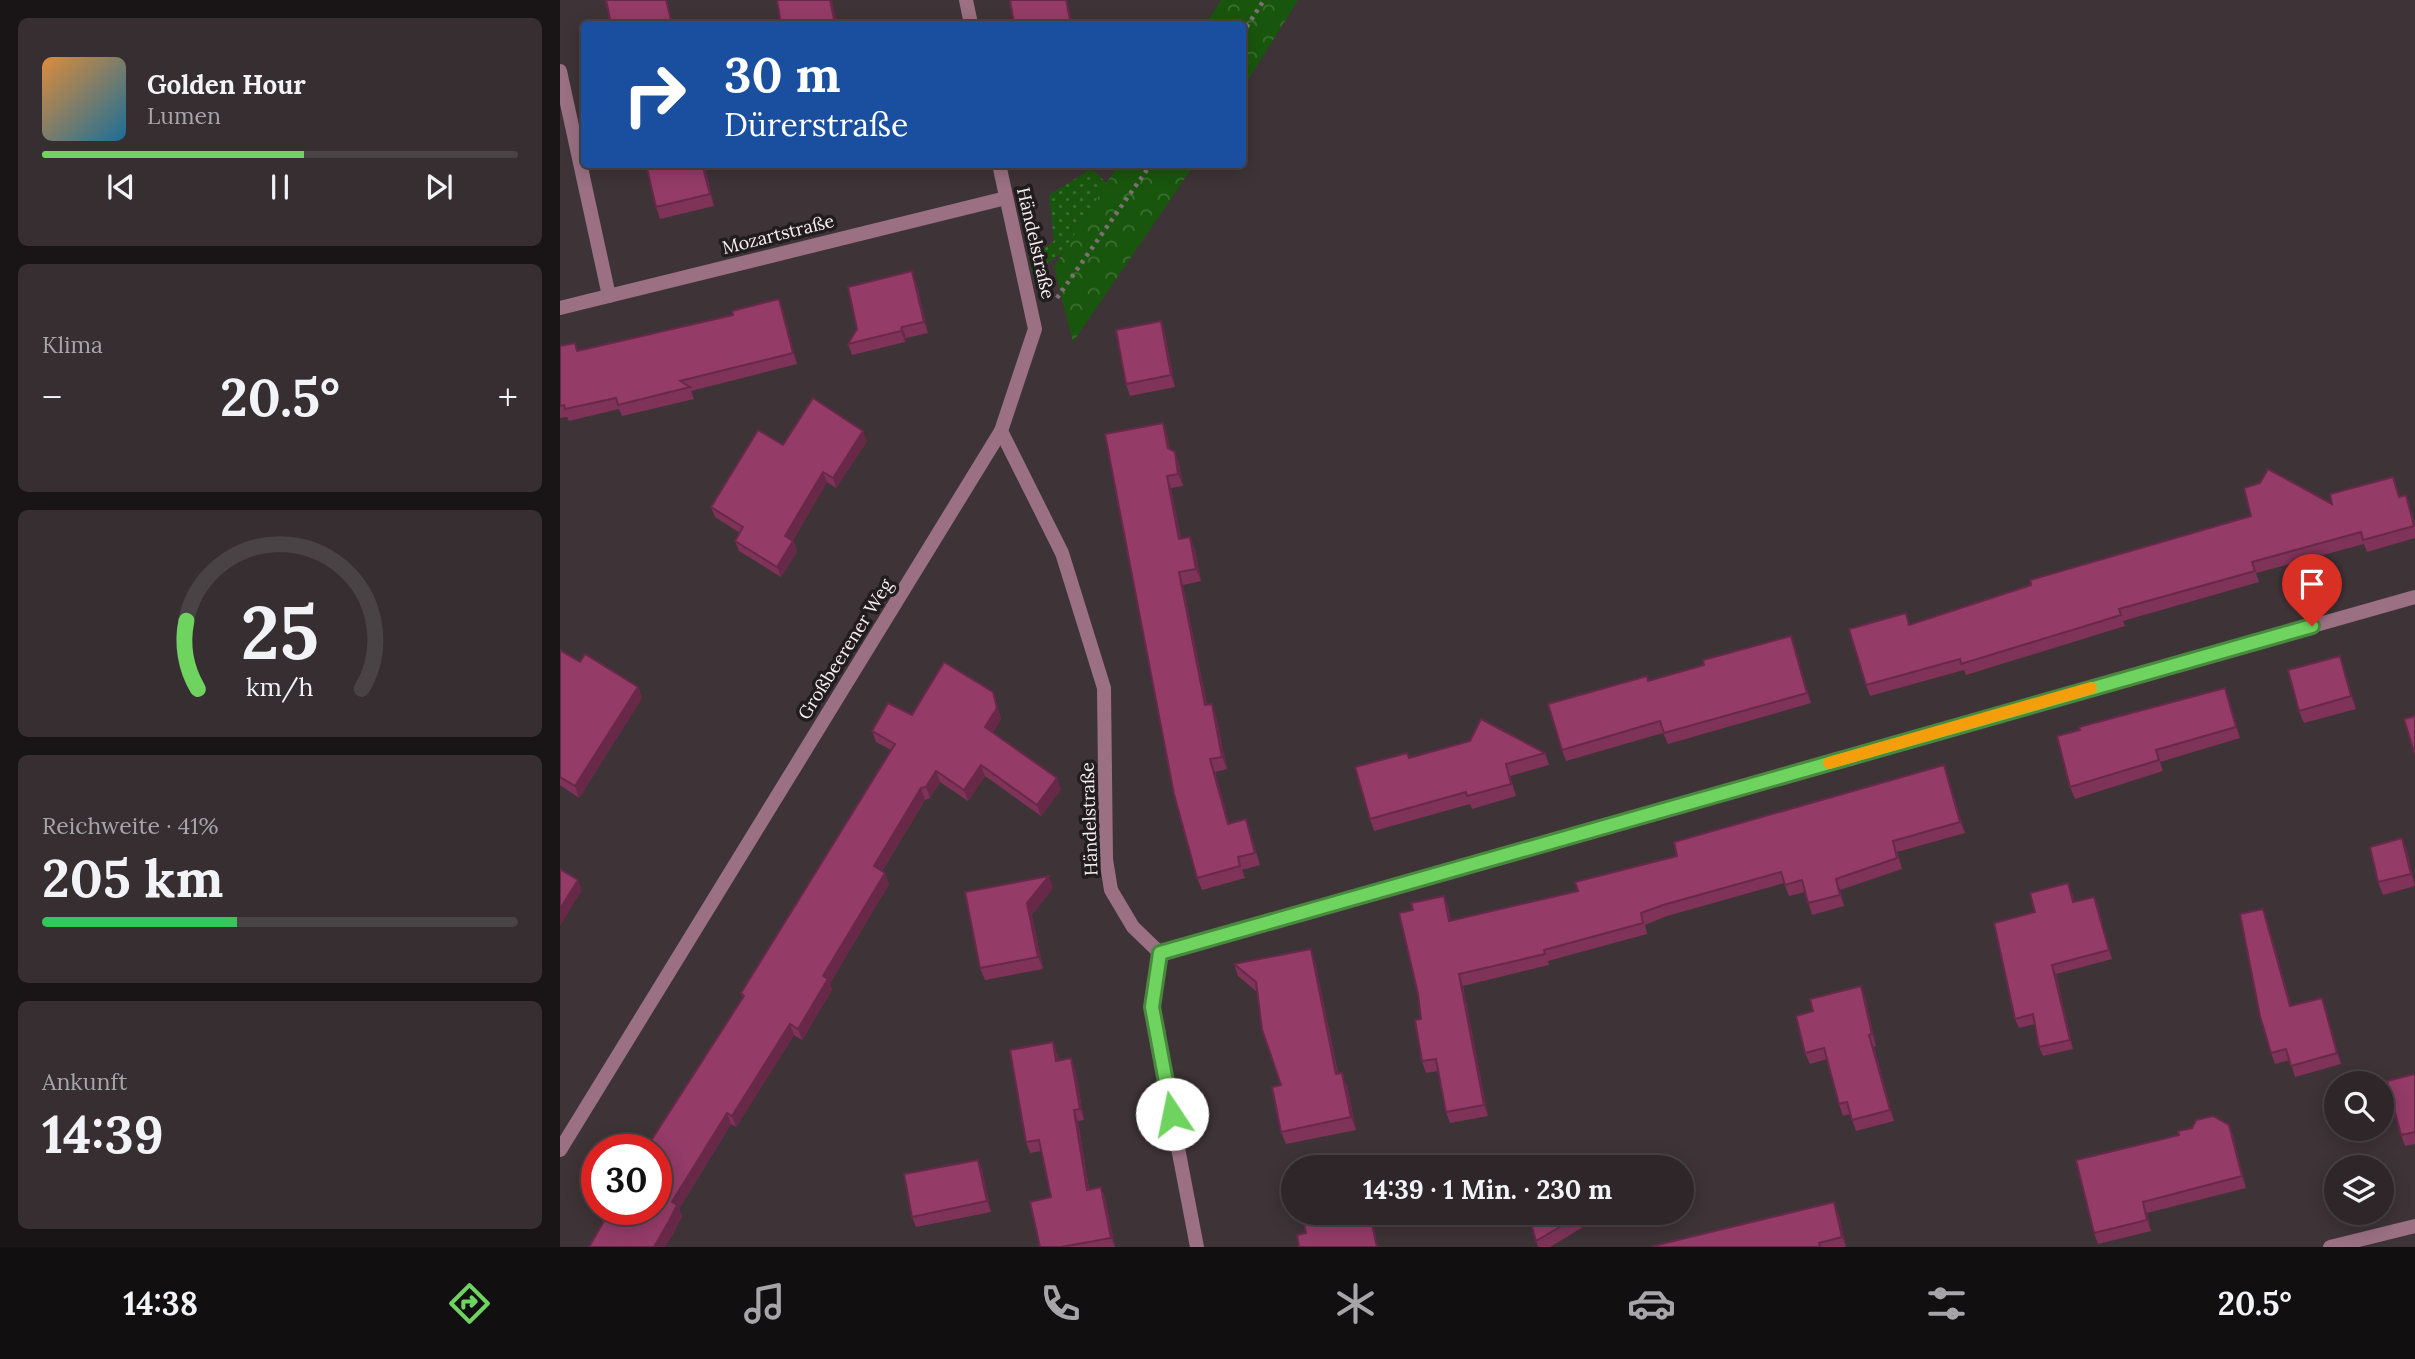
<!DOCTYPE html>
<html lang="de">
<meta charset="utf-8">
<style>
body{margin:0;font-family:Lora,serif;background:#362e31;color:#f1f3f6;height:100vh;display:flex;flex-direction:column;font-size:26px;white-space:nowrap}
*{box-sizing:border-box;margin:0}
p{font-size:23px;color:#a7a5a8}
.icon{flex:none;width:38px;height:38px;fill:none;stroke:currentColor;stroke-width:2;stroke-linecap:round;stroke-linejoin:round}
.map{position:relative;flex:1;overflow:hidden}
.panel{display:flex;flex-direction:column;gap:18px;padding:18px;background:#191517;width:560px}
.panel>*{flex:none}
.banner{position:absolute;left:21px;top:21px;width:665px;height:147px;border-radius:7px;box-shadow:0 4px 18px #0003,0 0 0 2px #494346;background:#1a4fa0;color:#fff;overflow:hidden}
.controls{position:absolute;left:1764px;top:1071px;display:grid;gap:14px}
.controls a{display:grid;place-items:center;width:70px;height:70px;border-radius:50%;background:#2e2629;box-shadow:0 4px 18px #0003,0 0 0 2px #494346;font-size:35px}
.speed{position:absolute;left:21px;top:1134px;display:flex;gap:14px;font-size:35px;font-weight:700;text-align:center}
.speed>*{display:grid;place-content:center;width:91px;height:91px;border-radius:50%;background:#2e2629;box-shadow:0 4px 18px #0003,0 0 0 2px #494346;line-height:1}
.speed .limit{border:10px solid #d22;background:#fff;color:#111}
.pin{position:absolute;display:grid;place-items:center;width:60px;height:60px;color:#fff;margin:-72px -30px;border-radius:50% 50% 50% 0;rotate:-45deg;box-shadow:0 0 7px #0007}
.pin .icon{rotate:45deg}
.me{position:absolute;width:77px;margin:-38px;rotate:349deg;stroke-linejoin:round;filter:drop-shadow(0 0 5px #0008)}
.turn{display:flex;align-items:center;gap:24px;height:147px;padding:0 28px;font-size:32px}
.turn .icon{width:91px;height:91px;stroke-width:2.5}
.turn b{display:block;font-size:49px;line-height:60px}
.big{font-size:52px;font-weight:700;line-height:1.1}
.panel .card{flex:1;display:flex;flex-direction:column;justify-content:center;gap:10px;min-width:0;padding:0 24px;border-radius:10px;background:#362e31}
.panel .dial{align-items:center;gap:0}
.dial svg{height:182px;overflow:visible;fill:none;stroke:#494346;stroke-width:7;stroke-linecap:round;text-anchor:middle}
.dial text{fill:#f1f3f6;stroke:none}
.song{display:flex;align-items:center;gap:21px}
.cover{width:84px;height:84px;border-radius:10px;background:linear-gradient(135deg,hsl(30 70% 55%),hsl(200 70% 35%))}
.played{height:7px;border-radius:4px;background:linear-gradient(90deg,#6fd35f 55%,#494346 55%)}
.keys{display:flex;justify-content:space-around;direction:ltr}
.heat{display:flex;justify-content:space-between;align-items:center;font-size:38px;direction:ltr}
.charge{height:10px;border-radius:5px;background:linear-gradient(90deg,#34c759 41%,#494346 0)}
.trip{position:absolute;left:721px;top:1155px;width:413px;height:70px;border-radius:35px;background:#2e2629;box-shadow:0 4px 18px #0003,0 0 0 2px #494346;font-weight:700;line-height:70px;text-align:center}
.menu{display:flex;height:112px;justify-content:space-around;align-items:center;background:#120f10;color:#a7a5a8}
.menu .icon{width:49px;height:49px}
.menu .on{color:#6fd35f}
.menu b{font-size:32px;color:#f1f3f6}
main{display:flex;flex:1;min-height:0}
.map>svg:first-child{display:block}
</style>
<main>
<section class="panel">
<div class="card">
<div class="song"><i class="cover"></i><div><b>Golden Hour</b><p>Lumen</p></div></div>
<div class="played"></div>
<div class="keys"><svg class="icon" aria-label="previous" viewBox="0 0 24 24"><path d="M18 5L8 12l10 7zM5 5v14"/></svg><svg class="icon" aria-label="pause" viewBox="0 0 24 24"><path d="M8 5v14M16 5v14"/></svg><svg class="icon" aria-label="next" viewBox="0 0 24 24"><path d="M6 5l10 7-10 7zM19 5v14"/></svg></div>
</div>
<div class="card"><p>Klima</p>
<div class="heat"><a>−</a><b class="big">20.5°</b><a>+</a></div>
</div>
<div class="card dial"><svg viewBox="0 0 100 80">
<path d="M14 69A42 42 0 1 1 86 69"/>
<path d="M14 69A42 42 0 0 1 9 39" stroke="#6fd35f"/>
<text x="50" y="56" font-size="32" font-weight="700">25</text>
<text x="50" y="72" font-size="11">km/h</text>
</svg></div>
<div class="card"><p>Reichweite · 41%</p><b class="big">205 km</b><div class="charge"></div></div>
<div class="card"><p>Ankunft</p><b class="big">14:39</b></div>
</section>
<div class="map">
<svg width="1855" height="1247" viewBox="0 0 1855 1247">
<defs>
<pattern id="grass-dots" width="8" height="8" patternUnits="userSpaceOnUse" patternTransform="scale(1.75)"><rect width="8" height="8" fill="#19560d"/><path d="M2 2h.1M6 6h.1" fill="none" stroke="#3b6f31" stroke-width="1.8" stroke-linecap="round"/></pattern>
<pattern id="forest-crowns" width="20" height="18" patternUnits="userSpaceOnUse" patternTransform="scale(1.75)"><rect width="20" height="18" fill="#19560d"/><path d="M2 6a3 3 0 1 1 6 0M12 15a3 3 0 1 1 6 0" fill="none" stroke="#3b6f31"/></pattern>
</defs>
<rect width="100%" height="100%" fill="#3e3337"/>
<polygon fill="url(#grass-dots)" points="531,169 547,183 505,251 472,273 469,261 494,241 489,195"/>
<g fill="url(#forest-crowns)">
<polygon points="661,0 738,0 683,88 682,24 646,24"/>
<polygon points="558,165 634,165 513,342 494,267"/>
</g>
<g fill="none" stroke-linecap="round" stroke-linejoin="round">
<g stroke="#7b7175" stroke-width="4.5" stroke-dasharray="3.5 5" stroke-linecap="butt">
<polyline points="682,34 704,0"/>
<polyline points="497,298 591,164"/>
</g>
<g stroke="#9a7082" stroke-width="14">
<polyline points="406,0 411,24"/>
<polyline points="0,71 49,296"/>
<polyline points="0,308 446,198"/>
<polyline points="441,431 502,553 544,688 546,859 551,890 573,927 600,953"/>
<polyline points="600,953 1855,597"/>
<polyline points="600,953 591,1007 637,1247"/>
<polyline points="0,1150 441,431 475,329 439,164"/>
<polyline points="1770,1247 1855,1226"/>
</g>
</g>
<g fill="#7f3359">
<polygon points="144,164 154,206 100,219 96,207"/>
<polygon points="316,164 333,164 317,168"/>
<polygon points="356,282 368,333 346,338 345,342 292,355 288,344"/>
<polygon points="223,310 237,364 131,391 134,399 62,416 59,409 9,421 7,417 0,418 0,346 15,343 18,351"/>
<polygon points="601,321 605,334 615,387 570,396 566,384"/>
<polygon points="545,434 607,435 610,449 619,464 623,486 611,488 621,539 630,537 635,550 641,581 623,585 647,705 656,716 667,769 655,772 669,824 690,831 700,865 682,870 685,878 642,890 637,878"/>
<polygon points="307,441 276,488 267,482 233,540 237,551 221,577 179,551 175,541 180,533 155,517 151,507 223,445"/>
<polygon points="1837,488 1840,497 1846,495 1850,507 1855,524 1855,538 1807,552 1804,544 1696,573 1699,582 1563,621 1565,626 1406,675 1404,670 1310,696 1306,685 1350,625"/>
<polygon points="1235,647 1251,703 1108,744 1103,733 1006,761 1002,750 1088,681"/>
<polygon points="0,650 20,662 78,687 82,698 19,798 0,785"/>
<polygon points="1780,656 1796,709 1744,723 1739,711"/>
<polygon points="433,692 441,719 433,732 501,789 481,816 425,776 408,801 380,782 370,798 365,800 322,871 329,884 270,983 272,990 242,1040 234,1035 176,1127 171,1124 119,1209 122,1216 105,1247 183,998 181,993 331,750 316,742 312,731 352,715"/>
<polygon points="1669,700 1680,738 1600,762 1603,771 1515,799 1510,787"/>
<polygon points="985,753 989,765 950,776 956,796 912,809 910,804 814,831 810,819 849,758"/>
<polygon points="1384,765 1405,833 1337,852 1342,869 1280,890 1284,906 1252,915 1245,892 1229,896 1224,883 1107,916 1085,925 1087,934 988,961 989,965 903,986 928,1116 890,1123 886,1112 878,1071 866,1073 862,1061 861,1019 853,910 884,896 888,907 891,921 1018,891"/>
<polygon points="1842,838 1847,851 1855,886 1823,895 1818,882"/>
<polygon points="493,888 472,915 483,969 425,980 420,968"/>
<polygon points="1512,893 1514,902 1534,897 1552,959 1496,974 1513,1049 1483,1056 1479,1047 1475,1024 1459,1028 1455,1019 1475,912"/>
<polygon points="1707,920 1731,1006 1762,998 1781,1064 1735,1077 1730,1060 1715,1064 1711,1053"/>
<polygon points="755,962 778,1073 787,1085 796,1130 726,1144 721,1132 721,1085 697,992 678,976 674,964"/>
<polygon points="1305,997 1316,1046 1314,1047 1334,1121 1296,1131 1290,1114 1283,1116 1279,1104 1267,1059 1250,1064 1245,1053"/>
<polygon points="497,1053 499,1060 515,1069 524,1120 518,1121 529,1189 541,1187 545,1198 555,1247 480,1247 491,1197 481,1151 470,1153 466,1142"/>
<polygon points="1855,1074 1855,1144 1845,1146 1841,1135"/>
<polygon points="1669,1125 1673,1136 1686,1188 1587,1213 1591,1231 1538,1244 1534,1233"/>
<polygon points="418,1160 422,1170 431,1212 356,1227 352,1217"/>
<polygon points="968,1213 1025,1213 1028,1224 990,1247 978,1247"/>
<polygon points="1279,1215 1286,1247 1093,1247"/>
</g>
<g fill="#682949">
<polygon points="270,0 272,0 277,24 275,24"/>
<polygon points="506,0 507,0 513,24 511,24"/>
<polygon points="142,164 144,164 154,206 150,194"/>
<polygon points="352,271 356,282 368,333 364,322"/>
<polygon points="219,299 223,310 237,364 233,353"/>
<polygon points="601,321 605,334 615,387 611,375"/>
<polygon points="342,327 346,338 345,342 341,331"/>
<polygon points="603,423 607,435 612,460 608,448"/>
<polygon points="303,431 307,441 276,488 273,478"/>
<polygon points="615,452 619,464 623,486 618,474"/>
<polygon points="263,472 267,482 229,546 225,536"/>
<polygon points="607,476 611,488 623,552 619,539"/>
<polygon points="630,537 635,550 641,581 636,569"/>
<polygon points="233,541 237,551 221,577 217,567"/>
<polygon points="619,572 623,585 649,717 645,705"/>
<polygon points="1231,636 1235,647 1251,703 1247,693"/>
<polygon points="1780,656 1784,668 1796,709 1791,696"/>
<polygon points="78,687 82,698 19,798 15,786"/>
<polygon points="1665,688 1669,700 1680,738 1676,727"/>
<polygon points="433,692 441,719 429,738 425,727"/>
<polygon points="652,704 656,716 667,769 662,757"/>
<polygon points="650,759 655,772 673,836 668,824"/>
<polygon points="421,765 425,776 408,801 404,790"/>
<polygon points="1384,765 1388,776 1405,833 1400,822"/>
<polygon points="376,771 380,782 370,798 366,787"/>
<polygon points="497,778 501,789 481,816 477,805"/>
<polygon points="361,788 365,800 318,877 314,866"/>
<polygon points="1842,838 1847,851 1855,884 1851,874"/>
<polygon points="325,873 329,884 270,983 272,990 242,1040 238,1029 263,976"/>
<polygon points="489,876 493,888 472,915 483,969 478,957 467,903"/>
<polygon points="1276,879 1280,890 1284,906 1280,895"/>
<polygon points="18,880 22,890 0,926 0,909"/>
<polygon points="884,896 888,907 893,933 889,921"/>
<polygon points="1534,897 1538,906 1552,959 1549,950"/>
<polygon points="1703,909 1707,920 1735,1018 1730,1006"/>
<polygon points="751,949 755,962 780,1086 776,1074"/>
<polygon points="1492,965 1496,974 1513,1049 1510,1040"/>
<polygon points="899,974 903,986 928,1116 924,1105"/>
<polygon points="1301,986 1305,997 1316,1046 1312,1034"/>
<polygon points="1762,998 1766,1009 1781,1064 1777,1053"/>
<polygon points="230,1024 234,1035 176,1127 172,1116"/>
<polygon points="1309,1035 1314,1047 1334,1121 1330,1110"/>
<polygon points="493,1042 497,1053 501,1072 496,1061"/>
<polygon points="511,1058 515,1069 524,1120 520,1109"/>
<polygon points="782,1073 787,1085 796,1130 791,1117"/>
<polygon points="514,1110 518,1121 531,1201 527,1190"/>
<polygon points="167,1113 171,1124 119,1209 122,1216 114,1233 105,1247 94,1247 112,1202"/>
<polygon points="1669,1125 1673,1136 1686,1188 1682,1176"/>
<polygon points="418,1160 422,1170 431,1212 427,1201"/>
<polygon points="541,1187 545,1198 555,1247 551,1238"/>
<polygon points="1274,1202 1279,1215 1286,1247 1282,1237"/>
<polygon points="1583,1202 1587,1213 1591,1231 1587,1220"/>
<polygon points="811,1220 815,1231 818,1247 817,1247"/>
</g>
<g fill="#943b68" stroke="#682949" stroke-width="2">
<polygon points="46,0 106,0 112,24 51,24"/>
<polygon points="217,0 270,0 275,24 221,24"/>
<polygon points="450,0 506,0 511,24 454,24"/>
<polygon points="86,164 142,164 150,194 96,207"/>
<polygon points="352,271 364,322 342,327 341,331 288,344 297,329 288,287"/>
<polygon points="219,299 233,353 120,381 130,387 58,405 56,398 5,409 4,405 0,406 0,346 15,343 17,351 173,315 172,311"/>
<polygon points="601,321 611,375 566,384 556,330"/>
<polygon points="253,398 303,431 273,478 263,472 225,536 233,541 217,567 175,541 183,527 151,507 198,430 223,445"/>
<polygon points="603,423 608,448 615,452 618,474 607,476 619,539 630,537 636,569 619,572 645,705 652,704 662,757 650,759 668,824 686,819 695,853 678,857 680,866 637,878 614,794 545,434"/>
<polygon points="1708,469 1772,504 1770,494 1833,477 1839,497 1846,495 1854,526 1803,540 1801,532 1692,562 1695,571 1559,609 1561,615 1401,664 1400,659 1306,685 1289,629 1346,613 1349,625 1471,585 1470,580 1691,516 1684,488 1700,483"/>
<polygon points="1231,636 1247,693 1104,733 1100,721 1002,750 988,704 1087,676 1088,681 1144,665 1143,660"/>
<polygon points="0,650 20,662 25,654 78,687 15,786 0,777"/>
<polygon points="1780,656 1791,696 1739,711 1728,670"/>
<polygon points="384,662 433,692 437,708 425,727 497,778 477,805 421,765 404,790 376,771 366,787 361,788 314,866 325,873 263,976 268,979 238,1029 230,1024 172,1116 167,1113 112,1202 117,1205 109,1221 94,1247 29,1247 51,1209 96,1209 96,1150 85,1150 184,996 181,993 335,744 312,731 328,703 352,715"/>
<polygon points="1665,688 1676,727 1596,750 1599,760 1510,787 1497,736 1520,730 1519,727"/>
<polygon points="1855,716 1855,755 1844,719"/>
<polygon points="921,719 985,753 946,764 951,784 907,796 906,792 810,819 795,767 847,753 849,758 910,741"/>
<polygon points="1384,765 1400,822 1333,841 1337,858 1276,879 1280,895 1248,903 1242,880 1225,885 1221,872 1103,905 1081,913 1083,923 984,950 985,954 899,974 924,1105 886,1112 876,1059 862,1061 855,1020 861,1019 858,994 839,913 853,910 851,903 884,896 889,921 1018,891 1015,882 1117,856 1114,842"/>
<polygon points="1842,838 1851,874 1818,882 1810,847"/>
<polygon points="0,869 18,880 0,909"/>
<polygon points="489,876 467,903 478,957 420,968 405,892"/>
<polygon points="1508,883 1513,902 1534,897 1549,950 1492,965 1510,1040 1479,1047 1473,1014 1455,1019 1434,923 1475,912 1470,893"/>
<polygon points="1703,909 1730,1006 1762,998 1777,1053 1731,1066 1726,1049 1711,1053 1700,1016 1680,914"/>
<polygon points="751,949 776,1074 782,1073 791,1117 721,1132 712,1087 721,1085 702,1029 696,982 674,964"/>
<polygon points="1301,986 1312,1034 1309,1035 1330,1110 1292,1120 1287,1102 1279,1104 1264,1048 1245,1053 1236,1016 1253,1011 1250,999"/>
<polygon points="493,1042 496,1061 511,1058 520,1109 514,1110 527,1190 541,1187 551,1238 501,1247 480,1247 470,1202 491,1197 479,1140 466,1142 450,1050"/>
<polygon points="1855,1074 1855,1132 1841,1135 1827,1081"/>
<polygon points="1653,1116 1669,1125 1682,1176 1583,1202 1587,1220 1534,1233 1516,1160 1619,1135 1618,1131 1632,1128 1636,1120"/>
<polygon points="418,1160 427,1201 352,1217 344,1174"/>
<polygon points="1274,1202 1282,1237 1259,1243 1260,1247 1093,1247 1093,1246"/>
<polygon points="742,1213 800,1213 802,1222 811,1220 817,1247 739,1247 737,1235 746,1233"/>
<polygon points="968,1213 1023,1213 976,1241"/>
</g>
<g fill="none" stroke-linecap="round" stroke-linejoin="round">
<g stroke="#48893e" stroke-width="18">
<polyline id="route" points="612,1114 592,1007 600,953 1752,626"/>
</g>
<use href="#route" stroke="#6fd35f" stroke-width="12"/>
<polyline stroke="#f59e0b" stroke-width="12" points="1269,763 1531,688"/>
</g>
<g text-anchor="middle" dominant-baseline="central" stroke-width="7" stroke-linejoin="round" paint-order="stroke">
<g font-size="18" fill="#f7eff2" stroke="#211c1e">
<text transform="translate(218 234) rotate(-14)">Mozartstraße</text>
<text transform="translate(476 243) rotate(77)">Händelstraße</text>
<text transform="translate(285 649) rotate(-58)">Großbeerener Weg</text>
<text transform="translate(529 819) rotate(-92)">Händelstraße</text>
</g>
</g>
</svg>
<div class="controls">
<a><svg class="icon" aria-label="search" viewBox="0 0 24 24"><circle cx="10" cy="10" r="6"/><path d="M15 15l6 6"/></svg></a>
<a><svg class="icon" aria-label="layers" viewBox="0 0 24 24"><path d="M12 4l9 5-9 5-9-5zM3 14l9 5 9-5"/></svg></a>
</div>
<div class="speed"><div class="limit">30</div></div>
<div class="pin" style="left:1752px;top:626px;background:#d93025"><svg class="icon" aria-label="arrive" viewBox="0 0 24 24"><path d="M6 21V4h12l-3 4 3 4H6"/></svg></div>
<svg class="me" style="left:612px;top:1114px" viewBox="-20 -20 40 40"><circle r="19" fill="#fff"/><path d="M0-13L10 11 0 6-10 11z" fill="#6fd35f"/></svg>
<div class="trip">14:39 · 1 Min. · 230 m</div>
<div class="banner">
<div class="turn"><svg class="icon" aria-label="right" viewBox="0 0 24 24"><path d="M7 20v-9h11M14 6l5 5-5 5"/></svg><div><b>30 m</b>Dürerstraße</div></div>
</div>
</div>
</main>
<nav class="menu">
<b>14:38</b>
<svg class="icon on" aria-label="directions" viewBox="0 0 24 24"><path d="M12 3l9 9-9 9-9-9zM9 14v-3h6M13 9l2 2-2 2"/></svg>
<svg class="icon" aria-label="music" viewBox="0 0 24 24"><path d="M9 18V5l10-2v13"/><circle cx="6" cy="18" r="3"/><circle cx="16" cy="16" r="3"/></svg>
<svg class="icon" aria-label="phone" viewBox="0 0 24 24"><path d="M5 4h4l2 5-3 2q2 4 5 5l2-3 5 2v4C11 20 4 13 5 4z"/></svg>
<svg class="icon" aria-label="climate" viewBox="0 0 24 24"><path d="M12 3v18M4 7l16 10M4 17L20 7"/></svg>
<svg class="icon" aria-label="car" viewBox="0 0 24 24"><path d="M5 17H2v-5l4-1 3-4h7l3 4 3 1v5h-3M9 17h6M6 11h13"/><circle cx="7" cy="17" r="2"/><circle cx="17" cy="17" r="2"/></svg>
<svg class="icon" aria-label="filters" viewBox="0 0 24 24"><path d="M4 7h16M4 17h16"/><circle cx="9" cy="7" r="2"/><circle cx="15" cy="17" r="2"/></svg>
<b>20.5°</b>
</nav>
